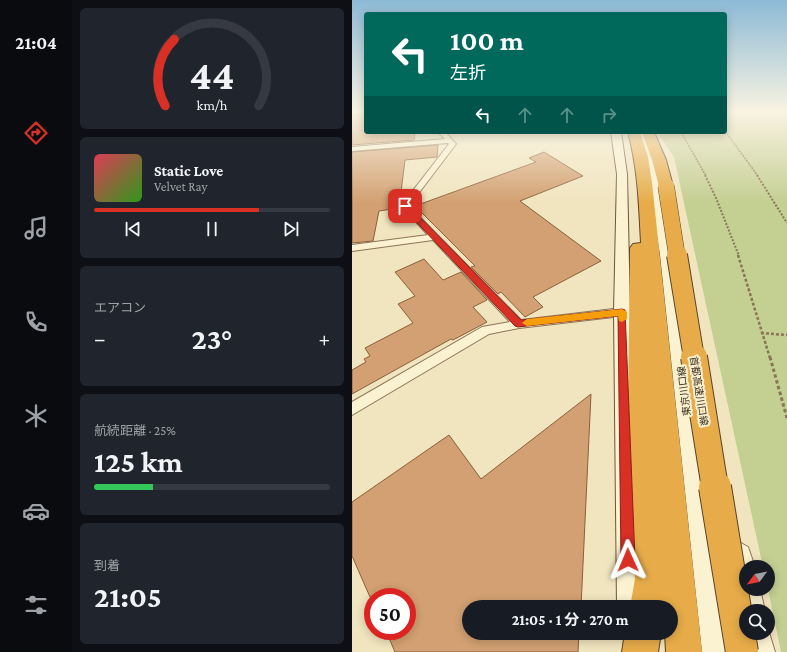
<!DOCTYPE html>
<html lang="ja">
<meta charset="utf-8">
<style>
body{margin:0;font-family:"Crimson Pro","Noto Sans JP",serif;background:#20242c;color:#f1f3f6;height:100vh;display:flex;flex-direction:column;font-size:15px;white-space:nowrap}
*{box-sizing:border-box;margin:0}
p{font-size:13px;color:#9ea1a6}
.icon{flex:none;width:22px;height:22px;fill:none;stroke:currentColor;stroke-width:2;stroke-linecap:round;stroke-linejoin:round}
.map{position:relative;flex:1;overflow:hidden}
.drawer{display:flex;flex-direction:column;gap:8px;padding:8px;background:#0d0f14;width:280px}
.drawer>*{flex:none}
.hud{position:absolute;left:12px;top:12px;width:363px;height:122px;border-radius:4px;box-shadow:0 2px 10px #0003;background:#00695c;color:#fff;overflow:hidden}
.needle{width:26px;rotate:238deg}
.buttons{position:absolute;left:387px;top:560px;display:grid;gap:8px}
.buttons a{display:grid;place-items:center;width:36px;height:36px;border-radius:50%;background:#171b24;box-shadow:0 2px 10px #0003;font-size:20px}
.speed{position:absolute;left:12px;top:588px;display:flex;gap:8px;font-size:20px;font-weight:700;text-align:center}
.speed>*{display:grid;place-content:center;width:52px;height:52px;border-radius:50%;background:#171b24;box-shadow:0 2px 10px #0003;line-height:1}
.speed .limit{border:6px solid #d22;background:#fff;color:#111}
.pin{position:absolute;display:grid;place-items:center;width:34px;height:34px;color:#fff;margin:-17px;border-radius:8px;box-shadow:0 2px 6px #0006}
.me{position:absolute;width:44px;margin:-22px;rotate:359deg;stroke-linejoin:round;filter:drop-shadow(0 0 3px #0008)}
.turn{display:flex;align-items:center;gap:14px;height:84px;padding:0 20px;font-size:18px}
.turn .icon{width:52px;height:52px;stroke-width:2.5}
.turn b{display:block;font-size:28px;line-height:34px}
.lanes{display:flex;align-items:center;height:38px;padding:0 20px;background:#0003;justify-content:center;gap:20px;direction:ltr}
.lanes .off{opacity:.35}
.big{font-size:30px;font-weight:700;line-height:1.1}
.drawer .widget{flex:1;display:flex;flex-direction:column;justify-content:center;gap:6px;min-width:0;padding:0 14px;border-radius:6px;background:#20242c}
.drawer .dial{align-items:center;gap:0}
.dial svg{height:104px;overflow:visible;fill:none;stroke:#363941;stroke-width:7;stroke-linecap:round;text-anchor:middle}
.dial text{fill:#f1f3f6;stroke:none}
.song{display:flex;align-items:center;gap:12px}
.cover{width:48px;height:48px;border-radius:6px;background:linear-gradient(135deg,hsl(350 70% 55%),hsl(110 70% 35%))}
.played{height:4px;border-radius:2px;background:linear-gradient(90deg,#d93025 70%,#363941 70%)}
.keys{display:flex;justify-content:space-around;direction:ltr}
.heat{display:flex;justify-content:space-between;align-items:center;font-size:22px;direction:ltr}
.charge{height:6px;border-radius:3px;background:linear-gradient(90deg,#34c759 25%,#363941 0)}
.trip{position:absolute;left:110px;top:600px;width:216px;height:40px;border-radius:20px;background:#171b24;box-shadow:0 2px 10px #0003;font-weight:700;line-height:40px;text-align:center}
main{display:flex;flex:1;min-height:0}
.dock{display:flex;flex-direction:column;width:72px;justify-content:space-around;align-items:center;background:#090b0e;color:#9ea1a6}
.dock .icon{width:28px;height:28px}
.dock .current{color:#d93025}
.dock b{font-size:18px;color:#f1f3f6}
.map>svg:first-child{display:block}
</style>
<main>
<nav class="dock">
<b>21:04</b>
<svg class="icon current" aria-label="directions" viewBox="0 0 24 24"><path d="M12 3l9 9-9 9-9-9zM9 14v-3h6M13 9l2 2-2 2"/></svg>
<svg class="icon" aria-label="music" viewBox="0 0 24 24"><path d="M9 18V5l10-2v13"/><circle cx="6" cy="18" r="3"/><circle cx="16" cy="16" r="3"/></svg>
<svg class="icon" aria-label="phone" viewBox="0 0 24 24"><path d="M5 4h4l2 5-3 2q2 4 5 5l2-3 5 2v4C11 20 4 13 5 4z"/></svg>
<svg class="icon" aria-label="climate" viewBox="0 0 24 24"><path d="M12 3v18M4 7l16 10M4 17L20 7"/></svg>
<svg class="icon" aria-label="car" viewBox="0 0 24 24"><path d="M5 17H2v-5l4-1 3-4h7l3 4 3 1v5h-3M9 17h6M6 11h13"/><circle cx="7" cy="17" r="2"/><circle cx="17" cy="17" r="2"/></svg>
<svg class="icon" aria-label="filters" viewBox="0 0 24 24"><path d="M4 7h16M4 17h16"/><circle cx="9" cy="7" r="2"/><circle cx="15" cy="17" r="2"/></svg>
</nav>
<section class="drawer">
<div class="widget dial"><svg viewBox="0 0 100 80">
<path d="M14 69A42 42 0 1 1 86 69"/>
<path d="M14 69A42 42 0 0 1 21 18" stroke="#d93025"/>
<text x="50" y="56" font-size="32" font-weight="700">44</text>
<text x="50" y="72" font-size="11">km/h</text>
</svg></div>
<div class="widget">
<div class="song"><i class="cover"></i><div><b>Static Love</b><p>Velvet Ray</p></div></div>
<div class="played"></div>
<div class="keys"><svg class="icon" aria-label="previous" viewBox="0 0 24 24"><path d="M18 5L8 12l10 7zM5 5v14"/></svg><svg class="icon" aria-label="pause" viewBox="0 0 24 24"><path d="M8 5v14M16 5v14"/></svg><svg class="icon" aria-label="next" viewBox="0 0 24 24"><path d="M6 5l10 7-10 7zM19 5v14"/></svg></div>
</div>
<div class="widget"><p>エアコン</p>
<div class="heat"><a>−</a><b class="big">23°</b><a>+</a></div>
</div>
<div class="widget"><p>航続距離 · 25%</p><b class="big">125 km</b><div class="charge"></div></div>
<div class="widget"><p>到着</p><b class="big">21:05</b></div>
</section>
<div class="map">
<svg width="435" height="652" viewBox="0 0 435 652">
<rect width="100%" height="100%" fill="#f1e5bf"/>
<polygon fill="#c4cf92" points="373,112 435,112 435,652 429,652 416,589 416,567 411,567 322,157 305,132 373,132"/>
<g fill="#d2a072" stroke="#8b603a">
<polygon points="14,114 14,132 63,132 62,140 0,145 0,115"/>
<polygon points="86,145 85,157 53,160 48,200 42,201 40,209 27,211 21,241 0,243 0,152"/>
<polygon points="192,152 231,176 168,201 249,261 181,297 191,307 173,317 149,292 146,294 119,267 123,266 63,206 184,162 177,158"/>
<polygon points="72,259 91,280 109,272 135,300 121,307 135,322 101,340 99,339 0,394 0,370 14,362 12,359 18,356 13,348 61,323 46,304 63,296 43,272"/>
<polygon points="239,394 229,607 117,607 117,633 227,633 226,652 43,652 34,631 55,631 55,597 18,597 0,556 0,502 97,435 129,479"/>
</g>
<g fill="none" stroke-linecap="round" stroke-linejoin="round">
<g stroke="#8a7556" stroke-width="2">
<polygon id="minor" points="86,132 93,132 104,144 57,206 169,320 270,308 274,309 275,312 274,315 270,316 167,328 137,334 0,415 0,402 130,327 158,322 81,240 0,251 0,245 76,235 49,206 97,144 96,143 0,151 0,147 93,139"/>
</g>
<g stroke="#8a7556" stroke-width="2">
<g id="tertiary">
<path d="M389 543 396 547 403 567H394V589H408L413 611H394V619C390 610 384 594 388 584 380 576 377 557 382 547Z"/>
<polygon points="416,629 423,652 399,652 394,633 416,633"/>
</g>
</g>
<g stroke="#6c5639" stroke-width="2">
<g id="secondary">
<polygon points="259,132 269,132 275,174 278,312 291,607 265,607 262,312 265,174"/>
<polygon points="283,132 293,132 303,158 322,255 378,652 350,652 308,255 293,158"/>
</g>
</g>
<g stroke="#58432b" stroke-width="2">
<g id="motorway">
<path d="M276 132H288L296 157 300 183 350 652H314L313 633H319V607H278L283 579 275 492 278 248 281 244 289 243C287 205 286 169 276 132Z"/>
<polygon points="290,132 302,132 314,160 321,186 319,189 314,190 309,189 307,186 300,160"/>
<polygon points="273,633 309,633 306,652 270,652"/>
</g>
</g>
<g stroke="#8a7556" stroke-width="1.5" stroke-dasharray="2 1" stroke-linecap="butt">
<polyline points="373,131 406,176"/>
<polyline points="329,132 354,176"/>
</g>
<g stroke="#8a7556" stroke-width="2" stroke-dasharray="2 1.5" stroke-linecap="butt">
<polyline points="353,175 364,198 387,256"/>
<polyline points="405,175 435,223"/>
</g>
<g stroke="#8a7556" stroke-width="2.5" stroke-dasharray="3 2" stroke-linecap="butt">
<polyline points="386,255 418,358"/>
<polyline points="409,333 435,335"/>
</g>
<polyline stroke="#8a7556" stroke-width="3" stroke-dasharray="3.5 2.5" stroke-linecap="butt" points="418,357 435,418"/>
<use href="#minor" fill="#fbf2d2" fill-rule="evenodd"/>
<use href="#tertiary" fill="#fbf2d2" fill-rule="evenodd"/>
<use href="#secondary" fill="#fbf2d2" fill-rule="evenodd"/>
<use href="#motorway" fill="#e7ac49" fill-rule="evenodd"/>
<g stroke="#58432b" stroke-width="17" stroke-linecap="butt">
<polyline id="motorway-bridge-far3" points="314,186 325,256"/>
</g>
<g stroke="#58432b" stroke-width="22" stroke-linecap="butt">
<polyline id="motorway-bridge-far2" points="325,255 342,358"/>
</g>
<g stroke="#58432b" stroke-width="28" stroke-linecap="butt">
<polyline id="motorway-bridge-far1" points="342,357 363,488"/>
</g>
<g stroke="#58432b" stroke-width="34" stroke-linecap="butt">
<polyline id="motorway-bridge" points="363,487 390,652"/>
</g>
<use href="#motorway-bridge-far3" stroke="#e7ac49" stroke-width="16"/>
<use href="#motorway-bridge-far2" stroke="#e7ac49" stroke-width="20"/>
<use href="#motorway-bridge-far1" stroke="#e7ac49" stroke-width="26"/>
<use href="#motorway-bridge" stroke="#e7ac49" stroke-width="32"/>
</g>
<linearGradient id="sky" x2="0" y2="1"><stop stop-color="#8cbad6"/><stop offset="0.55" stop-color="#f9f3e2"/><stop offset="1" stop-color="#f9f3e2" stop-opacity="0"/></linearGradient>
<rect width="435" height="203" fill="url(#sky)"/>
<polygon fill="#d93025" stroke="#8d1f18" points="51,205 56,205 169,320 270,309 273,310 283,560 281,565 276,567 271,565 269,560 266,316 166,327 163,326 51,208"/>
<polygon fill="#f59e0b" points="270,309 275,312 275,319 270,322 267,321 266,316 175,326 170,323 175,319"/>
<g text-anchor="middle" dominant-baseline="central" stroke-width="4" stroke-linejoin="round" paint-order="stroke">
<g font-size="10" fill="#392c1c" stroke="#f8efcf">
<text transform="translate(332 391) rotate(-97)">東京川口線</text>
<text transform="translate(347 391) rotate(81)">首都高速川口線</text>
</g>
</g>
</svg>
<div class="buttons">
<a><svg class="needle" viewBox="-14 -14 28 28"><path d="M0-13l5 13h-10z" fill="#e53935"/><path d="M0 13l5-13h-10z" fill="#9ea1a6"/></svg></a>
<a><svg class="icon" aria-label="search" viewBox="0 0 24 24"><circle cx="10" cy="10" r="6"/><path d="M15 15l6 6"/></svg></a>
</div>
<div class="speed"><div class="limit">50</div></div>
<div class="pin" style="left:53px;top:206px;background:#d93025"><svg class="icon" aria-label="arrive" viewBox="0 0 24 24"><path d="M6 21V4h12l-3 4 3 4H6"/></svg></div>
<svg class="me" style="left:276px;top:560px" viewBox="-20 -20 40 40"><path d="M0-17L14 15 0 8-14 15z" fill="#d93025" stroke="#fff" stroke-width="4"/></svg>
<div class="trip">21:05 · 1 分 · 270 m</div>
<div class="hud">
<div class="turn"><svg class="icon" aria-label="left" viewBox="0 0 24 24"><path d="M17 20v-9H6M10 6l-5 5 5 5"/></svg><div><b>100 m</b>左折</div></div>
<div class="lanes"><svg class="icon" aria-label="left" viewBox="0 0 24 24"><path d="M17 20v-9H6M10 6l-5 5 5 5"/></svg><svg class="icon off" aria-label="ahead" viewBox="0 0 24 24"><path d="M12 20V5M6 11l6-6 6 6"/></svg><svg class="icon off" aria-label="ahead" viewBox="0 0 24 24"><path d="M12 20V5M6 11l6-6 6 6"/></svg><svg class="icon off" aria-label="right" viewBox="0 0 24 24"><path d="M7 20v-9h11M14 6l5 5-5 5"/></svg></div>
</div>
</div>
</main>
